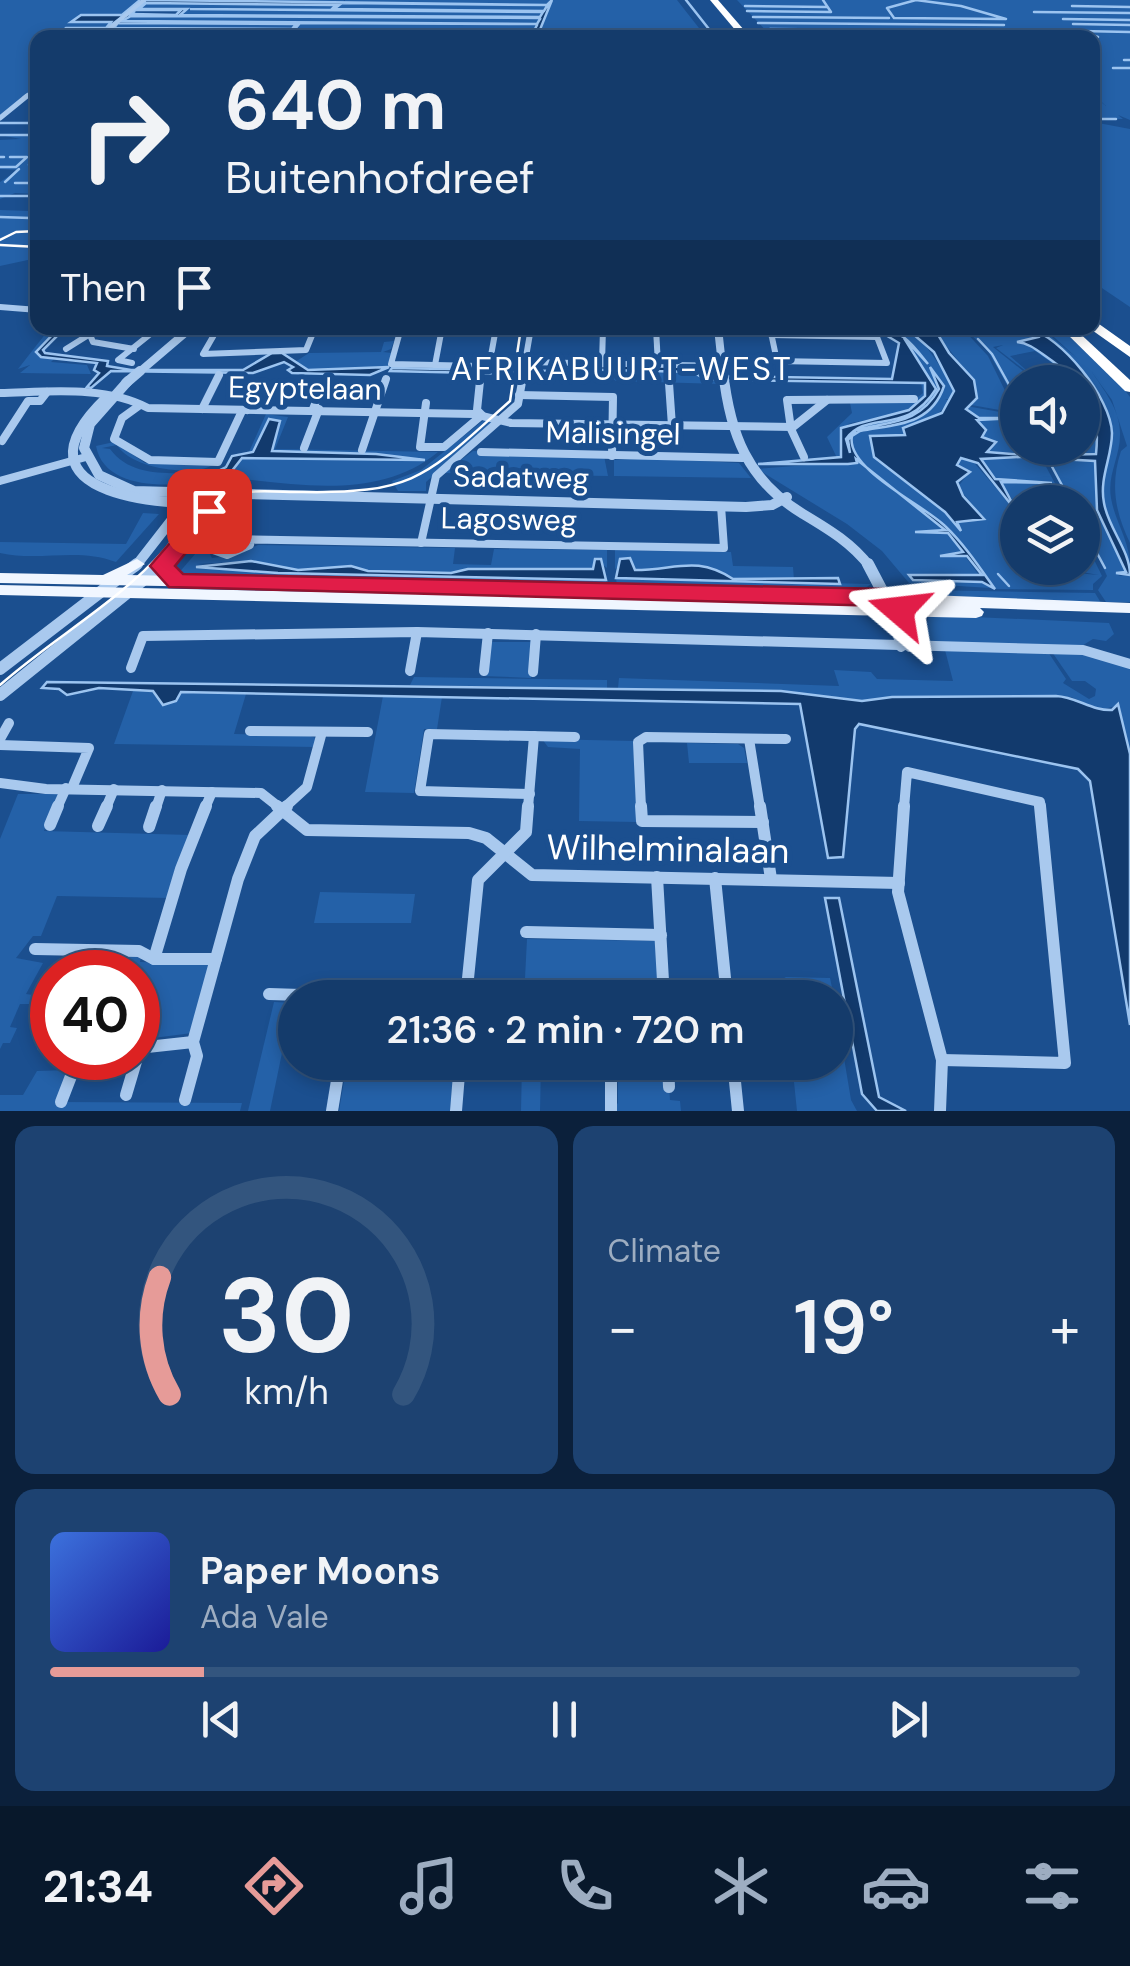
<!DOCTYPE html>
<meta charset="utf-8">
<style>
body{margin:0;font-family:"DM Sans",sans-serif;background:#1d4271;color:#f1f3f6;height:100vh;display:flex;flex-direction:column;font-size:38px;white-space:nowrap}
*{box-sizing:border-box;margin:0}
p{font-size:32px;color:#9dadc1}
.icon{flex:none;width:55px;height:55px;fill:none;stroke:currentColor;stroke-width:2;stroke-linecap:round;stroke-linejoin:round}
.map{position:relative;height:1111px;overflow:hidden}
.sheet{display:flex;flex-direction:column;gap:15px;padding:15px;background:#0b203b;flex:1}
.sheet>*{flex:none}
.hud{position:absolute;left:30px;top:30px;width:1070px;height:305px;border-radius:20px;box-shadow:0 5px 15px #0003,0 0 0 2px #33557e;background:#143b6b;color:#f1f3f6;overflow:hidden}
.buttons{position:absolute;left:1000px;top:365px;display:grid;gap:20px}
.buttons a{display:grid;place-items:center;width:100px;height:100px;border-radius:50%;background:#143b6b;box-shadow:0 5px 15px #0003,0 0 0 2px #33557e;font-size:50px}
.speed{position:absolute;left:30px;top:950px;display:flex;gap:20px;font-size:50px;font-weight:700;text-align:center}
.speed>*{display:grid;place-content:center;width:130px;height:130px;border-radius:50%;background:#143b6b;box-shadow:0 5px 15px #0003,0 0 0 2px #33557e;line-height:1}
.speed .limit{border:15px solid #d22;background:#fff;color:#111}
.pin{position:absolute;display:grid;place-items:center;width:85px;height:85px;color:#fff;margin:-42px;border-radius:20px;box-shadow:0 5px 15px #0006}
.me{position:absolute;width:110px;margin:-55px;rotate:287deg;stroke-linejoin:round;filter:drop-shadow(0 0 8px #0008)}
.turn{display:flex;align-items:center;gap:35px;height:210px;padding:0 30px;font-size:45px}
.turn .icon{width:130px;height:130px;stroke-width:2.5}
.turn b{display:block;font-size:70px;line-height:85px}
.then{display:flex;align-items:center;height:95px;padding:0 30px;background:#0003;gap:20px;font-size:38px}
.big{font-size:75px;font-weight:600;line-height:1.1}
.sheet .card{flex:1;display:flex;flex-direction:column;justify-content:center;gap:15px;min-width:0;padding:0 35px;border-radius:20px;background:#1d4271}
.sheet .dial{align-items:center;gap:0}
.dial svg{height:260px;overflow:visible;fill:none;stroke:#33557e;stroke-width:7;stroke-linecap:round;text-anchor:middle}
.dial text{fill:#f1f3f6;stroke:none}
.song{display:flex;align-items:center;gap:30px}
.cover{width:120px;height:120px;border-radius:15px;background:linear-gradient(135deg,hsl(220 70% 55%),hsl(240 70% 35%))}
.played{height:10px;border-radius:5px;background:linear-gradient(90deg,#e69b98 15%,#33557e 15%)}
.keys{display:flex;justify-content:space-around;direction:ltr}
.heat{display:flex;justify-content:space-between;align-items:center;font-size:55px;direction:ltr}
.sheet .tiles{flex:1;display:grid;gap:15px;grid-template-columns:1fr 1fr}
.card:last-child{grid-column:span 2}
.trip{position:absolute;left:278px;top:980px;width:575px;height:100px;border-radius:50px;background:#143b6b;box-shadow:0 5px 15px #0003,0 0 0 2px #33557e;font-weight:600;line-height:100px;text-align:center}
.tab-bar{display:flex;height:160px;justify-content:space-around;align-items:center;background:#08182b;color:#9dadc1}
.tab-bar .icon{width:70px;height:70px}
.tab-bar .on{color:#e69b98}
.tab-bar b{font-size:45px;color:#f1f3f6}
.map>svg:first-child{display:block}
</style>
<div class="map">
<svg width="1130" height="1111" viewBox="0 0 1130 1111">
<rect width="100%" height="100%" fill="#1b4f8f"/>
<g fill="#2461a8">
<polygon points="0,0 140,0 94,37 38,38 37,85 0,116"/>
<polygon points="147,0 344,0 343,4 345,0 550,0 539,22 552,0 677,0 706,37 543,38 543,33 541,38 537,33 535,37 102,38 133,12 177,16 183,10 137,8"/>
<polygon points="737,0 1130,0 1130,120 1118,115 1123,119 1093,119 1093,96 1106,106 1093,94 1092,38 772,37"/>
<polygon points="1093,122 1130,129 1130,307 1093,282"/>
<polygon points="0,135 37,135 32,145 37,146 37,194 15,193 0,199 0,182 18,170 0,169 0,140 21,139"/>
<polygon points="37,202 37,258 0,266 0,210 29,211"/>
<polygon points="50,328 59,328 36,353 56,357 51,362 87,365 91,374 20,373 30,365 18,369"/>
<path d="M885 328C917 327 925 345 942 369 948 378 953 380 954 391L951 399H945L950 401 934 418 904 428 906 435 877 461 945 512 959 529 956 521 984 519 958 487 969 472 957 465V459L969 457 1017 512 1018 568 1099 575 1058 568H1082L1083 537 1102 576 1093 584V590L995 589 944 525 935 520 946 531 915 532 948 533 981 578 910 577 914 580 982 582 991 588 909 583 882 551 847 524 757 469 846 462 850 454 846 439 855 429 924 409 936 390 893 331Z"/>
<polygon points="962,328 988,356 1016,413 966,404 977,398 974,381 933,329"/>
<polygon points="964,328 1028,328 1039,337 1019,344 1026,342 1070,370 1079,382 1035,351 1010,356 1040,382 996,348 1003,345 993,347 1037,382 1018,382 1017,403 988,351"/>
<path d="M1033 328H1041L1078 359 1044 328H1060L1107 367 1130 397V543C1115 512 1110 484 1121 451L1127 446 1112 400 1091 371C1104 390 1121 411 1120 435 1120 457 1107 475 1111 498 1115 522 1130 541 1130 566 1118 541 1101 514 1102 485 1103 457 1117 436 1106 408 1093 374 1060 350 1033 328Z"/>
<polygon points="394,341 391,349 383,352 392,353 389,367 309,370 295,362 309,353 381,352 384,342"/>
<polygon points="602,370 694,372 723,384 616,381"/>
<path d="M921 383 928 385C919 419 875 416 848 424L842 457 837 458 827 437 852 413 850 403H911L923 393Z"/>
<polygon points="1083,388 1096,421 1096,455 1055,455 1095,461 1097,510 1126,572 1118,576 1130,575 1130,602 1106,602 1098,590 1107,576 1083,524 1082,502 1071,502 1042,448 1082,448"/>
<polygon points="966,406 1017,415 1018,448 1036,448 1065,502 1017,505 980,459 1033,453 987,452 996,442 982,437 985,429"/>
<path d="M266 414 288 417 275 449 438 452C375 504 287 482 213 476L231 472 240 458 425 460 376 454 272 451 280 421H267L254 451 248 454Z"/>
<polygon points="485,419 493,422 426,482 426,491 398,491 392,481 421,470"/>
<path d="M114 442 145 463 213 465C192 477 131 469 117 445L102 448 110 449C133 480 175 472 209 473L205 480C170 488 104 490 96 446Z"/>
<polygon points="473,451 604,456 608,476 443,473"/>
<polygon points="644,458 739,463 751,478 614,476 614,460"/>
<path d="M143 513 159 514 116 562C77 547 40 562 0 553V542L126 544Z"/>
<polygon points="208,539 215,539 207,549 212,558 235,555 258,545 455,548 453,564 491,565 494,549 607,550 607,568 595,559 594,569 468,569 451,573 368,571 351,566 298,570 251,561 197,564 278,573 606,580 606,585 177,575"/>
<path d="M615 550 731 552 733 566 793 567 794 580 733 579C696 554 676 571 635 570L630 558 615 569Z"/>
<polygon points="616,578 870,584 874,582 858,593 617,586"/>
<polygon points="306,587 605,592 605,597 269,592"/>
<polygon points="922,590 1095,593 1101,603 928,595"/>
<polygon points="929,615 1109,623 1114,634 1106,641 1093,639 1080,647 922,642"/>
<polygon points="491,642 531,642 531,678 484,676"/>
<polygon points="945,650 1048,652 1066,679 1063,683 1089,699 1095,696 1096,689 1085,681 1072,681 1052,652 1076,653 1130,666 1130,754 1119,705 1101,710 1071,697 1056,696 892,697 862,701 781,691 618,688 619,678 839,686 834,670 871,672 877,679 953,681"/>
<polygon points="414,677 607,680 607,688 410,685"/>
<polygon points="133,691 154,691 159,701 173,703 181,692 246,694 234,734 310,736 316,738 315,747 114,744"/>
<polygon points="383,696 442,697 437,729 424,729 414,793 365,792"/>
<polygon points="542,739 634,741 637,822 579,821 580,749 548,747"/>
<polygon points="687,743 738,744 744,748 747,763 689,763"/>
<polygon points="18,794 59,794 44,831 191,835 171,898 57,896 41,936 33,936 16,958 43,963 26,994 33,995 29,1004 20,1004 10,1027 17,1028 10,1043 3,1043 0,1049 0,839"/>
<polygon points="320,892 415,894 411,923 314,923"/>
<polygon points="527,939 659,941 663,997 524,998"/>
<polygon points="123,954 142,954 140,962 211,964 192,1033 138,1040 138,972 115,972"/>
<polygon points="786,977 830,978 834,997 783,997 781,980"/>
<polygon points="274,1002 295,1003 295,1019 289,1019 270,1111 248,1111"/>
<polygon points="835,1004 851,1100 857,1111 797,1111 792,1063 835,1062"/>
<polygon points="347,1063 454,1063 450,1111 339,1111"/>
<polygon points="522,1063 550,1063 541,1066 540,1111 521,1111"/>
<polygon points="618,1068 668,1069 670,1100 680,1101 681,1111 611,1111 618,1103"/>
<polygon points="69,1070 59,1102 242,1103 240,1111 0,1111 0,1095 23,1095 37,1071"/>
</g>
<g fill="#123a6d" stroke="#9cc4f0" stroke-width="2.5" fill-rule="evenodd">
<path d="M140 0 125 16 135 11 131 14 176 15 181 10H135L146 0 547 5 552 0 537 37 534 31 310 30 304 36 409 37H302L307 30 112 29 101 37 117 24 114 28 292 29 296 24 119 23 123 16 96 37 56 36 66 28H106L111 22H71L81 15H122ZM146 3 336 5 331 10 190 9 543 12 540 17 180 15 187 9H139ZM342 3 546 5 547 6 544 11 334 9ZM131 16 538 18 540 19 537 24 122 21ZM300 23 536 24 537 25 534 31 295 29Z"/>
<polygon points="59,328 65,328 43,350 45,353 108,361 107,366 131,370 243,370 272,353 282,353 308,370 389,367 370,375 292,373 288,370 293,367 284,362 253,373 111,371 91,388 87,387 99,373 94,370 97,363 41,357 36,352"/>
<path d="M874 328C901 328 912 344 928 364L904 338 936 389C906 437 867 409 846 439L850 453 848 440 856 430C892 421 919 424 939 389L930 367 944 386C931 426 895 424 860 431L852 436C845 469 924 505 945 526 964 544 980 568 995 589L982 582 913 580 909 575H982L967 556H940L963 552 948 533 915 532 945 530 856 459 857 463 848 464H758L841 457V428L909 410 925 396V383L722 380 703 378 693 372 569 369 558 375 390 371 392 368 555 371C566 365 685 364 699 369 708 372 711 375 721 376L892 379 899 343Z"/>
<polygon points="906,328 934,328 949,353 974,380 977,398 966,409 979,418 1017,418 977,420 986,430 982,437 996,442 987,452 1037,456 981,459 995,479 1052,483 1001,482 1017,512 978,463 961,458 957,465 970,472 957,482 963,496 984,519 957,522 961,531 945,512 874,457 870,436 905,435 903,428 942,413 954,391 934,352"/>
<path d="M1028 328C1061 336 1111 398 1112 433 1112 457 1099 478 1104 503 1108 528 1130 550 1130 575L1116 573 1126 572 1097 510 1095 461 1060 459 1055 455 1096 454C1101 406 1087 386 1051 360 1039 352 1030 343 1017 342L1038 337Z"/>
<polygon points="269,419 280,421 272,451 376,454 425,460 242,458 231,472 214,473 226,467 232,456 253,452"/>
<path d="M630 558 635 570C676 570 696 555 733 579L838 578 840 584 616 578 620 559Z"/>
<polygon points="595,559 601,559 606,580 278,573 196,567 251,561 298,570 351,566 368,571 451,573 468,569 593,569"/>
<path d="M47 682 781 691 862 701 892 697 1056 696C1077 697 1092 711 1112 710L1118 704 1130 754V1025L1090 781 1078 769 859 724 855 729 843 857 828 858 800 704 181 692 176 701 163 705 153 691 99 688 67 695 59 689 42 688Z"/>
<polygon points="825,898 839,898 879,1097 906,1111 877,1111 862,1094"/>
</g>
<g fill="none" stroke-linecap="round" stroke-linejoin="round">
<g stroke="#9cc4f0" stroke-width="2.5">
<polyline points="686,0 716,38"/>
<polygon points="916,0 961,6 1006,19 894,18 887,8"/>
<polyline points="745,6 827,7"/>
<polyline points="1072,6 1130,7"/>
<polyline points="747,11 831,12 823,0"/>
<polyline points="1034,12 1130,13"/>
<polyline points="753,17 889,18"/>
<polyline points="1063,19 1130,20"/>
<polyline points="758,23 1004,25"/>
<polyline points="1073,24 1130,25"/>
<polyline points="770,29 1008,31"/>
<polyline points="1011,31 1032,32"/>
<polyline points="1098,37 1081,31 1130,32"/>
<polyline points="1124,60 1130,60"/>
<polyline points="1113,68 1130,68"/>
<polyline points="1092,119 1116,119"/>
<polyline points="0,123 38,123"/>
<polyline points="0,135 38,135"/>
<polyline points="0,157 4,157"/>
<polyline points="38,157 29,165 38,166"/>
<polyline points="0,167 16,167 27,157 10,157"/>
<polyline points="5,182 19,169"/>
<polyline points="15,183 38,183"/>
<polyline points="0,196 38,196"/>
<polyline points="30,210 38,202"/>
<polyline points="0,217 30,218"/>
<polyline points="978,339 992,354 1018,401"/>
<polyline points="1042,448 1071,502"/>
<polyline points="1082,525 1105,568"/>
<polyline points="1092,528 1099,528"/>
<polyline points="998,574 1009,586"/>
</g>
<g stroke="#a9c9ee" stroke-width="4">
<polyline points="98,38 144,0"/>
<polyline points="24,98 38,87"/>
</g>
<polyline stroke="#a9c9ee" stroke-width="5" points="0,118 27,96"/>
<g stroke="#a9c9ee" stroke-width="6">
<polyline points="0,307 38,310"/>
<polyline points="87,328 93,342 134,349"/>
<polyline points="218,328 203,354 306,350 315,328"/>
<polyline points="401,328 391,364 479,366 506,361"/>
<polyline points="656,328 658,365"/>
<polyline points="770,328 777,361"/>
<polyline points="66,349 90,334"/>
<polyline points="723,360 887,363 877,337 771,335"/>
<polyline points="490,361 496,328"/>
<polyline points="526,362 724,366"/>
<polyline points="132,363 118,360 158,328"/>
<polyline points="602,364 603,328"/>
<polyline points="435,365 442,328"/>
<polyline points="523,374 531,328"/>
</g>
<g stroke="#a9c9ee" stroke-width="8">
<polyline points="669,383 672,426"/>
<path d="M0 393C48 392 104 385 148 408L474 414 511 423 793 427 827 400"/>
<polyline points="519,395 613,397 612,456"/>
<polyline points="426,403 420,447 444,447 482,415 477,410 480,381"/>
<polyline points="140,405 122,418 114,439 150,460 218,462 242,411"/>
<polyline points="202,409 219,375"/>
<polyline points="313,409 321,389"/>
<polyline points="247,410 259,388"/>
<polyline points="2,441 28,401 40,401 47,392"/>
<polyline points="304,448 319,409"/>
<polyline points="362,450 386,379"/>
<polyline points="481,452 743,458"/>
<polyline points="804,457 791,429 787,400 914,399"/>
<polyline points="0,481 86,457"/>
<polyline points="251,540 250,545 227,555 213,550 222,539 724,548 721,506"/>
<polyline points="421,543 436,476 518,404 524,371"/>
</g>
<g stroke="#a9c9ee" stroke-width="10">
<polyline points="891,609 901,647"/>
<polyline points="899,609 910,647"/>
<polyline points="131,668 143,636 417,632 1083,650 1130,664"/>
<polyline points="410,671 417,632"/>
<polyline points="484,671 488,633"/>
<polyline points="533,672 536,634"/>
<polyline points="250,731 368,732"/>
<polyline points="0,739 9,723"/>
<polyline points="749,739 760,808"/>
<polyline points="0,745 89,748 72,788"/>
<polyline points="0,783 46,789 261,793 280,808"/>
<polyline points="530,794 420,791 429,734 575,737"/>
<polyline points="57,808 66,788"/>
<polyline points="106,808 114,789"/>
<polyline points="156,808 162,790"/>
<polyline points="205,808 212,792"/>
<polyline points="284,808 307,787 322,732"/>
<polyline points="528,808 534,736"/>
<polyline points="641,808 638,742 646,737 786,739"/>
<polyline points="904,808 907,772 1040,802 1041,808"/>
</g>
<g stroke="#a9c9ee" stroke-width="12">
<polyline points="277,806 307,830 469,833 486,838 532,875 899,883"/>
<polyline points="641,806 642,821 763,822"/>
<polyline points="760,806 771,879"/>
<polyline points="904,806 898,892 942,1060"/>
<polyline points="50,825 58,806"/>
<polyline points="98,826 107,806"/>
<polyline points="149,827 156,806"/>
<polyline points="657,877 664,998"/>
<polyline points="715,878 727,998"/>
<polyline points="526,932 661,935"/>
<polyline points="35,949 139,951 154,959 216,959"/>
<polyline points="154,959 181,869 206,806"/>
<polyline points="105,972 113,951"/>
<polyline points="269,994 396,998"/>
<polyline points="466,998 478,880 526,832 528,806"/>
<polyline points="52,1022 43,1046 52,1054"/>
<polyline points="138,1048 193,1042"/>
<polyline points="942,1060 1065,1063 1040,806"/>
<polyline points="611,1062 611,1111"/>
<polyline points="668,1062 669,1087"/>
<polyline points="733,1062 738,1111"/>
<polyline points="126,1095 137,1058"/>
<polyline points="185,1100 197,1056 193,1042 238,879 255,836 287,806"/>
<polyline points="61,1102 78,1058"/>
<polyline points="332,1111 340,1062"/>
<polyline points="456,1111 460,1062"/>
<polyline points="940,1111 942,1060"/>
</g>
<g stroke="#a9c9ee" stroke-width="8">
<polyline points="718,328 723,374"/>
<polyline points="137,374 191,328"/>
</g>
<g stroke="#a9c9ee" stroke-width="10">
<path d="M723 371C730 434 747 480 803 514 828 529 852 543 870 567"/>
<polyline points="128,381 90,424 84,448 99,475 134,491 746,507 772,505 787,497"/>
<polyline points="126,383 140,371"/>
<path d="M107 397C0 499 173 508 239 502"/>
<polyline points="135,567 188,499"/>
<polyline points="160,567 204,514 219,504"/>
</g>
<g stroke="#a9c9ee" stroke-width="12">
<polyline points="868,564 889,604"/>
<polyline points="0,669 137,564"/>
<polyline points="0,695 163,564"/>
</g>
<polygon fill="#f0f6ff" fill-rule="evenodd" points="137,559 145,564 127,575 696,586 1130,603 1130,613 980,608 984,612 982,616 976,618 0,595 0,585 923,605 696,596 0,583 0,573 103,575"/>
<g fill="#fff" fill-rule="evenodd">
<polygon points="710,0 718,0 751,38 742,38"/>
<polygon points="1092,319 1130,346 1130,357 1089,328 1092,328"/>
<polygon points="1061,328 1074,328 1130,380 1130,392 1125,391"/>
</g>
<g stroke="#fff" stroke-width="2.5">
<polyline points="0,240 16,232 38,231"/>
<polyline points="0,245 38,247"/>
<path d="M0 685C53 638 119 602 165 549 178 534 194 507 212 499 241 488 272 492 303 492 418 494 428 474 510 401L521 328"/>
</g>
</g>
<polygon fill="#e11d48" stroke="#92132f" stroke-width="2.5" points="209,504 220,511 175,566 183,574 887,589 904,592 911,610 899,618 890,615 886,606 169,587 150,566 202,506"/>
<g text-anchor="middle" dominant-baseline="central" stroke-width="10" stroke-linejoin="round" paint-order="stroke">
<g font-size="30" fill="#fff" stroke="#1b4f8f">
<text transform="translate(305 388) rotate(1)">Egyptelaan</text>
<text transform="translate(613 433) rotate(1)">Malisingel</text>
<text transform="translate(521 477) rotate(1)">Sadatweg</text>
<text transform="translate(509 519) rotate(1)">Lagosweg</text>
</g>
<g font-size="32" letter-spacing="2.5" fill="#fff" stroke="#1b4f8f">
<text x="622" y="369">AFRIKABUURT-WEST</text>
</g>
<g font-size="35" fill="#fff" stroke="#1b4f8f">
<text transform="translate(668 849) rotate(1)">Wilhelminalaan</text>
</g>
</g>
</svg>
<div class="buttons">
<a><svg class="icon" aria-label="sound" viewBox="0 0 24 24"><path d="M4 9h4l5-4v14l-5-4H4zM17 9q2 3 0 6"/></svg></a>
<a><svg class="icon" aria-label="layers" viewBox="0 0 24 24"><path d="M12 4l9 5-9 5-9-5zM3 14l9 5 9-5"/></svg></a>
</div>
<div class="speed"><div class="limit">40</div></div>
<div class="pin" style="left:209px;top:511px;background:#d93025"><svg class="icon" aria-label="arrive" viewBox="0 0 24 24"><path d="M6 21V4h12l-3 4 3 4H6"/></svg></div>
<svg class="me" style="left:899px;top:610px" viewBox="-20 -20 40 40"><path d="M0-17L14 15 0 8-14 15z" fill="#e11d48" stroke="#fff" stroke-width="4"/></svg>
<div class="trip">21:36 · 2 min · 720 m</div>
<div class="hud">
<div class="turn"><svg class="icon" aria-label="right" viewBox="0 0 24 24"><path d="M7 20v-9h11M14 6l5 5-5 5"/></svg><div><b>640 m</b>Buitenhofdreef</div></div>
<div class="then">Then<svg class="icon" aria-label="arrive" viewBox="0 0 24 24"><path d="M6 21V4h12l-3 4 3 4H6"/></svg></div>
</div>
</div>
<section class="sheet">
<div class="tiles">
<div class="card dial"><svg viewBox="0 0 100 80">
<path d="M14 69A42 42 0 1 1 86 69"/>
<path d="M14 69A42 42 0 0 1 11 33" stroke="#e69b98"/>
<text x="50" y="56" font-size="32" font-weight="700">30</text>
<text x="50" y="72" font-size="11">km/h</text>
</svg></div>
<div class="card"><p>Climate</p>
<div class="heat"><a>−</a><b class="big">19°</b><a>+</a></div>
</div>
<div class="card">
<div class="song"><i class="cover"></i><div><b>Paper Moons</b><p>Ada Vale</p></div></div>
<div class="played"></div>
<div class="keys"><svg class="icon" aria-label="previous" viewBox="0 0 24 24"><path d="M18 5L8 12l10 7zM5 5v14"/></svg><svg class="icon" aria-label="pause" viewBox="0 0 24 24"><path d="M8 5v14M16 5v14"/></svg><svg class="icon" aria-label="next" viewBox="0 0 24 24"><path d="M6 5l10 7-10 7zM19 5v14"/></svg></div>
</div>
</div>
</section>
<nav class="tab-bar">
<b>21:34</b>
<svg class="icon on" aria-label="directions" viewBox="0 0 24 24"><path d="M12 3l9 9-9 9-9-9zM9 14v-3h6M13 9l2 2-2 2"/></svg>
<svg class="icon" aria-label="music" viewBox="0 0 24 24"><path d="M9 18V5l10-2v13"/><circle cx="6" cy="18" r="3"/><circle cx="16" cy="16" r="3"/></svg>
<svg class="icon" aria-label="phone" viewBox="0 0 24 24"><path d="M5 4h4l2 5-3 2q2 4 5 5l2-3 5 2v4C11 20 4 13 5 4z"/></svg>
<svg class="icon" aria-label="climate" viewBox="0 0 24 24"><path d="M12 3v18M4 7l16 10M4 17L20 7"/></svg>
<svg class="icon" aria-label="car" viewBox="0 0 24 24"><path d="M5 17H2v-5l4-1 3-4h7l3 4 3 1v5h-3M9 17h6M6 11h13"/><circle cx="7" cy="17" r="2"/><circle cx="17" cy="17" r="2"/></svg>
<svg class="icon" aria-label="filters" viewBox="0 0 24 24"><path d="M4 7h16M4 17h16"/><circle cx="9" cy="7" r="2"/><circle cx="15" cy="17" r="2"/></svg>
</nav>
